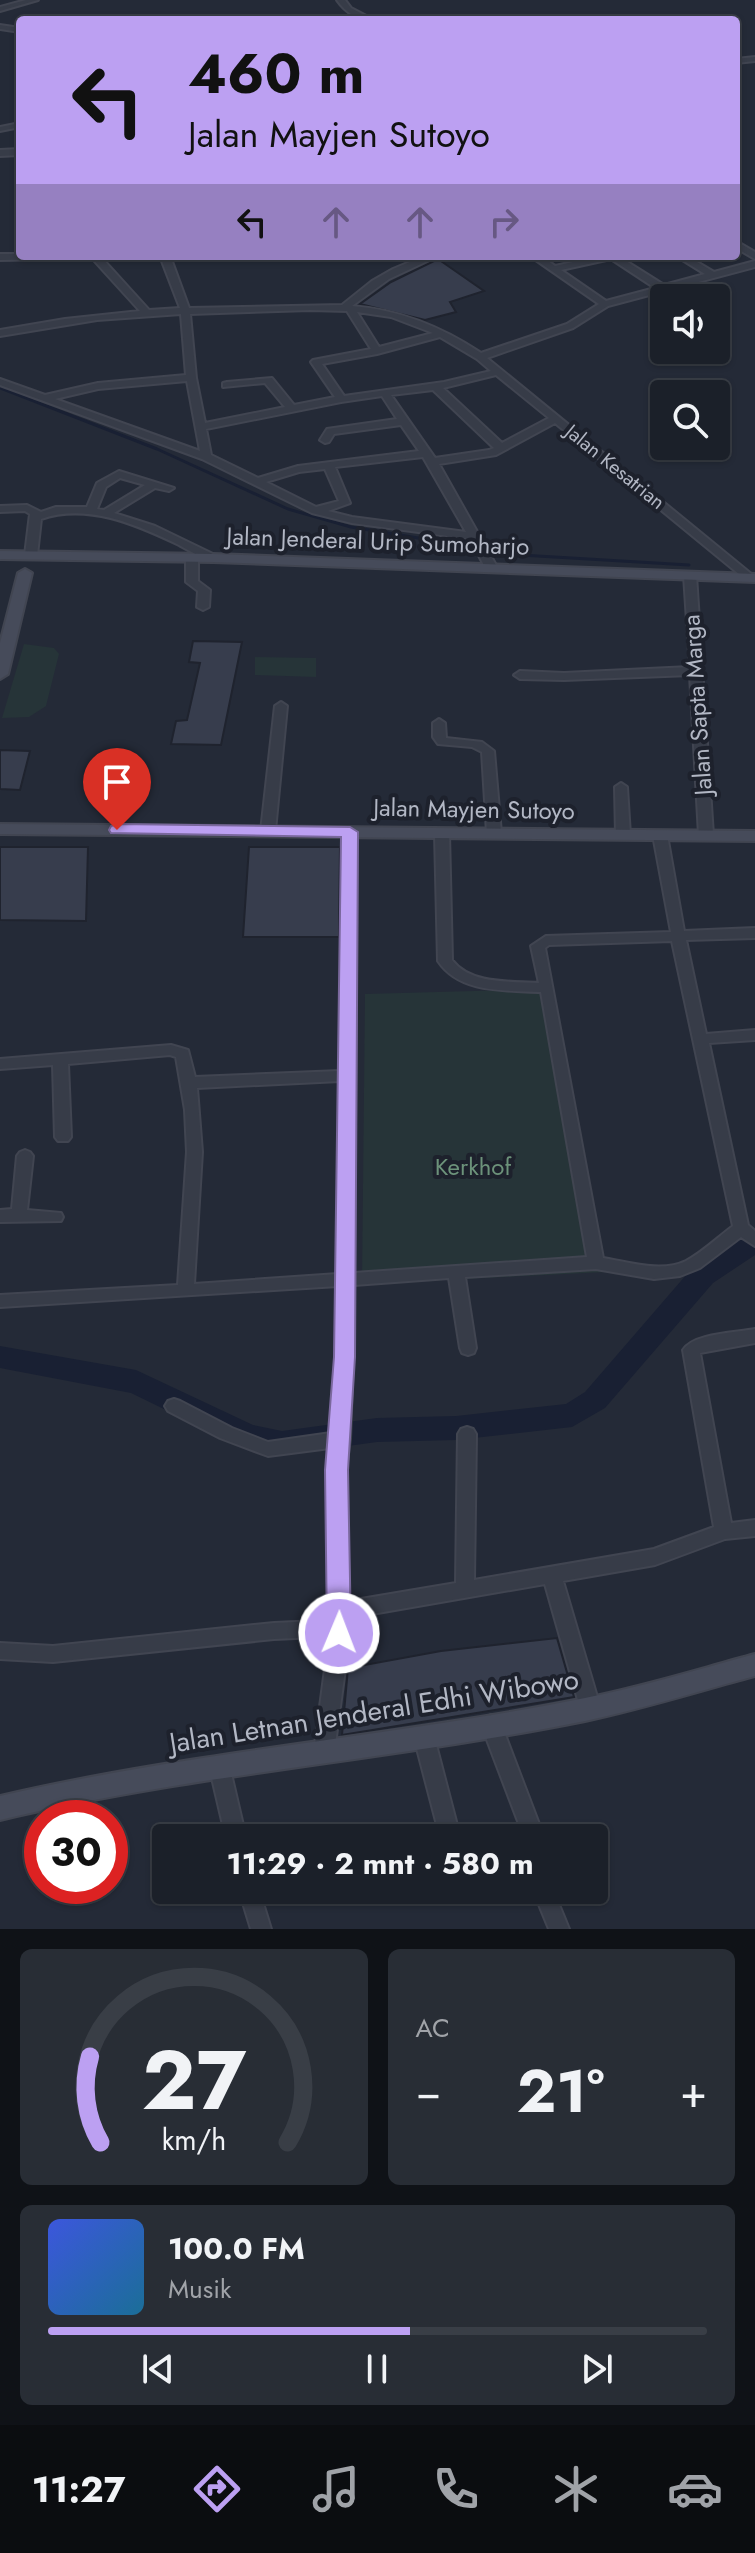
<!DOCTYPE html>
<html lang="id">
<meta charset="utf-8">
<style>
body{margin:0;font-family:Jost,sans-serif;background:#282d35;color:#f1f3f6;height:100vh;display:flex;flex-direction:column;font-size:30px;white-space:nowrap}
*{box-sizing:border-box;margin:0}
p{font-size:26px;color:#a0a3a8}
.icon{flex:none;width:44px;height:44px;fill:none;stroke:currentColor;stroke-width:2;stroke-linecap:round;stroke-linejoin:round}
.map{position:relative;height:1929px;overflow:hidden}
.panel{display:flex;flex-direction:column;gap:20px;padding:20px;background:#0f1217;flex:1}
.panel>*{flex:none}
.guide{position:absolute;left:16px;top:16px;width:724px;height:244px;border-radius:8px;box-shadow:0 2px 6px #0004,0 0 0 2px #393e46;background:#bca0f2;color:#111;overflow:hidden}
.buttons{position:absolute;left:650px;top:284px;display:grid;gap:16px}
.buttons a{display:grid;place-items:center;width:80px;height:80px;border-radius:8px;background:#1b2029;box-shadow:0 2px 6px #0004,0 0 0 2px #393e46;font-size:40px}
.speed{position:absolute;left:24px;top:1800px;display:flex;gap:16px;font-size:40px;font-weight:700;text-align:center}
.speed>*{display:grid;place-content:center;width:104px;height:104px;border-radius:50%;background:#1b2029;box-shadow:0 2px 6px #0004,0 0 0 2px #393e46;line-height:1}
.speed .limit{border:12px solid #d22;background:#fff;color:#111}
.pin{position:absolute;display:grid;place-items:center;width:68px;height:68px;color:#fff;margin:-82px -34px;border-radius:50% 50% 50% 0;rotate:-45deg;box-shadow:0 0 8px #0007}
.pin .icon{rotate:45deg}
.me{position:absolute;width:88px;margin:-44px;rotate:1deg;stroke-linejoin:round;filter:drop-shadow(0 0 6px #0008)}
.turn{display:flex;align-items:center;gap:28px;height:168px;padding:0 40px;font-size:36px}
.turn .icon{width:104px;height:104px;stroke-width:2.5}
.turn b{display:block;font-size:56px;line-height:68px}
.lanes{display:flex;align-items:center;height:76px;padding:0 40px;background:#0003;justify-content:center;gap:40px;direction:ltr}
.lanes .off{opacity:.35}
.big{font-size:60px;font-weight:700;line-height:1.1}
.panel .card{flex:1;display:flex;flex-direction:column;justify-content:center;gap:12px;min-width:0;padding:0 28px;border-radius:12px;background:#282d35}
.panel .dial{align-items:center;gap:0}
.dial svg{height:208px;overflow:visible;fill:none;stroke:#393e46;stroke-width:7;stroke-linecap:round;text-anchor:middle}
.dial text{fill:#f1f3f6;stroke:none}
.song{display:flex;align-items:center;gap:24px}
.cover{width:96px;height:96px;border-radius:12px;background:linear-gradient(135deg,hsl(230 70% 55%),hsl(200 70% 35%))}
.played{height:8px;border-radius:4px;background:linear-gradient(90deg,#bca0f2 55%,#393e46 55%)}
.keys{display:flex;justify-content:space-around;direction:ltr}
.heat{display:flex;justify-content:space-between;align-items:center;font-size:44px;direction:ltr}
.panel .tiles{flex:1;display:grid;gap:20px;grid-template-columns:1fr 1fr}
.card:last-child{grid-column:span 2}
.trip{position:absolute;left:152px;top:1824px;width:456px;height:80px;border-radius:8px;background:#1b2029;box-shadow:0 2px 6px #0004,0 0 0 2px #393e46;font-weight:700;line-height:80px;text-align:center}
.tab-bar{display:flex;height:128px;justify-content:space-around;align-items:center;background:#0b0d10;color:#a0a3a8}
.tab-bar .icon{width:56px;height:56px}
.tab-bar .active{color:#bca0f2}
.tab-bar b{font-size:36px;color:#f1f3f6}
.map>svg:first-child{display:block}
</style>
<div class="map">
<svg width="755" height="1929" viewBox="0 0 755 1929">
<rect width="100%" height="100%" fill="#242a37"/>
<g fill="#263438">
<polygon points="24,644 54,648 59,654 46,706 29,717 2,718"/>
<polygon points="255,657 316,658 316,677 255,675"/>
<polygon points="549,989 607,1272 362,1284 365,994"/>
</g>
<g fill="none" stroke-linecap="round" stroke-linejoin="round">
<polyline stroke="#192033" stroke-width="3" points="0,388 157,449 288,509 351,527 467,546 469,552 689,565"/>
<polygon fill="#192033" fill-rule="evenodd" points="755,1231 755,1255 713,1283 605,1408 572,1427 456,1440 377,1442 282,1455 238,1445 131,1393 0,1368 0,1346 136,1370 253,1425 282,1431 377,1418 456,1416 566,1404 585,1392 693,1267"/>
</g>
<g fill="#373d4d" stroke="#1f232e" stroke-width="2">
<polygon points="438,259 484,291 450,302 456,312 425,320 360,304 391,282"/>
<polygon points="193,641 242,642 221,745 171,744 176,721 187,720 200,663 189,662"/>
<polygon points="0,750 30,751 20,790 0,789"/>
<polygon points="0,847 88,847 86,921 0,920"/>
<polygon points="249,847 340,847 339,937 243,937"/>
<polygon points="557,1638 574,1697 342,1735 348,1668 441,1651"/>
</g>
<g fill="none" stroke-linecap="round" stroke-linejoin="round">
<g stroke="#414551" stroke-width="4">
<g id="street">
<polygon points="26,0 38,0 0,11 0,7"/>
<path d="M337 0H345L351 8 374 20C357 20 346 13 337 0Z"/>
<polygon points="0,25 20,28 20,32 0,29"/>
<polygon points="755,57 755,61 736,63 736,59"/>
<polygon points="20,123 20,127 0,131 0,127"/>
<polygon points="20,149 20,155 0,156 0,150"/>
<polygon points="736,241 755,252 755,259 736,248"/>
<polygon points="0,254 20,254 20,256 62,256 57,259 0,260"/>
<path d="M90 256H100L149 310 180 308 160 256H170L189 308 342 305 372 281 393 269 424 256H438L389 279 352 306C401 310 442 327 481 353L567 324 599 304 530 256H541L555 266 600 256H618L664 285 705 274 676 256H687L714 272 755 261V267L608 306 573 328 487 358 755 577 753 579H745L555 423 496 455 439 464 497 567 491 570 485 567 470 539 352 523 312 513 202 459 0 385V379L45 395 98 383 186 375 181 314 97 320 0 336V330L65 319 140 311ZM611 259 655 288 606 301 561 270ZM310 310 347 311 371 349 313 360 311 362 335 397 294 405 272 378 227 382 223 383V387L265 383 285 407 205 423 196 378 190 314ZM357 312 391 317 433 333 379 347ZM440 337 477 359 491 371 444 382 344 396 322 364 377 354ZM496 375 549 418 502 443 443 388ZM187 381 200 451 55 399 98 389ZM433 390 494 448 489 450 435 458 391 395ZM382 396 397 419 327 429 320 440 325 443 329 442 334 434 401 425 419 451 298 466 258 478 211 455 206 429 341 402ZM423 457 466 532 352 517 328 511 350 503 335 467ZM325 469 339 501 316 507 266 482 299 472Z"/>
<path d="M119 471 174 488 169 491 155 488 114 513 155 526 217 556V560C204 561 189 550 177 544 135 524 87 503 41 519L37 555 35 557H27L25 555 30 514 25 511 0 512V506L27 505 41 512 56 507H87L97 483ZM120 478 145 485 104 510 97 509 106 487Z"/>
<polygon points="192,554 198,557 198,581 210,590 209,607 203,610 197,607 198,591 186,582 186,557"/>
<polygon points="690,572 696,575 713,835 706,839 699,835 690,675 564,680 520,679 514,675 520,671 564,673 690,667 684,575"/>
<polygon points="281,702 287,706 275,831 268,835 261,831 275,706"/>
<polygon points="439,719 445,723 446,738 482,742 494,751 501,833 499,836 494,837 487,833 482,752 472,747 438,744 433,737 433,723"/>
<polygon points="621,783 627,787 630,835 623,839 616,835 615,787"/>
<path d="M350 828 357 832 354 1273 587 1257 541 992C505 990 460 994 438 961L435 833 442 829 449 833 452 960C471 985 511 981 539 983L531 946 546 936 671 932 653 835 660 831 667 835 684 931 755 928V938L686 940 706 1034 755 1030V1040L709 1043 748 1225 755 1231V1246L741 1237 700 1268 680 1276 654 1279 596 1269 465 1277 476 1348 474 1353 468 1355 462 1353 460 1348 449 1278 354 1285 353 1357 350 1439 346 1470 349 1601 456 1583 458 1434 461 1429 467 1427 473 1429 476 1434 474 1580 654 1549 714 1527 683 1350C694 1333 735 1333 755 1329V1343L700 1353 731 1523 755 1520V1536L725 1539 655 1565 563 1581 600 1707 597 1713 590 1716 583 1713 580 1707 545 1584 349 1618 345 1669 334 1752 331 1758 324 1761 317 1758 314 1752 329 1639 318 1637 274 1639 53 1662 0 1659V1643L53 1646 274 1623 318 1621 330 1623V1448L268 1456 220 1438 168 1411 165 1406 168 1401 174 1399 180 1401 232 1428 268 1442 331 1433 337 1357 338 1286 0 1307V1295L178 1285 187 1152 185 1110 176 1057 170 1055 68 1064 71 1137 68 1141H58L55 1137 53 1065 0 1069V1059L171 1045 188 1050 195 1077 340 1071 343 832ZM672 941 733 1226C718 1237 703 1252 686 1261 661 1273 629 1262 603 1258L545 948 549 945ZM340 1081 338 1274 194 1284 202 1152 197 1088Z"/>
<polygon points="25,1150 30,1152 33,1156 27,1210 61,1213 63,1217 61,1221 0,1222 0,1210 12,1209 17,1156 20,1152"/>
<polygon points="491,1715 498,1718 501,1724 539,1824 538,1838 518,1838 519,1824 481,1724 484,1718"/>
<polygon points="424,1728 431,1731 434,1737 458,1829 455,1836 449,1838 441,1836 438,1829 414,1737 417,1731"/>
<polygon points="219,1756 226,1759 229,1765 246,1838 226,1838 209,1765 212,1759"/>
<polygon points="239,1890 259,1890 271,1929 251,1929"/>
<polygon points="533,1890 553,1890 569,1929 549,1929"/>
</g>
</g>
<g stroke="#414551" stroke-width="4">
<g id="secondary">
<polygon points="0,551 213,554 755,574 755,582 213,562 0,559"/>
<polygon points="25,569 32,573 8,674 0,679 0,643 18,573"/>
<polygon points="0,824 755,831 755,841 0,834"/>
<path d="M755 1654V1676C699 1691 642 1709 585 1721 391 1760 193 1774 0 1820V1796C193 1751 391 1737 585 1698 642 1687 699 1669 755 1654Z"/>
</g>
</g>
<use href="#street" fill="#373c48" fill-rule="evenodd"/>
<use href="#secondary" fill="#464b5a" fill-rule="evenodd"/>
</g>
<polygon fill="#bca0f2" stroke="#7a689d" stroke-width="2" points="117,824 350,827 358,832 355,1357 348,1470 351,1633 348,1641 339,1644 330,1641 327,1633 325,1470 334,1357 341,837 111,833 109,830 111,826"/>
<g text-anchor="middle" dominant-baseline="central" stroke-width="8" stroke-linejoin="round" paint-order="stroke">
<g font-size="20" fill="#b2b7c4" stroke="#1d212c">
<text transform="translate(615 467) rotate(39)">Jalan Kesatrian</text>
</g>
<g font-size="24" fill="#b2b7c4" stroke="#1d212c">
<text transform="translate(378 541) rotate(2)">Jalan Jenderal Urip Sumoharjo</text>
<text transform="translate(697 705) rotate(-94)">Jalan Sapta Marga</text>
<text transform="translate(474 809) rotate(1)">Jalan Mayjen Sutoyo</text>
</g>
<g font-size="24" fill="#6c927a" stroke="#1d212c">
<text x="473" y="1166">Kerkhof</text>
</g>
<g font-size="28" fill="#b2b7c4" stroke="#1d212c">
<text transform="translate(374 1711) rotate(-9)">Jalan Letnan Jenderal Edhi Wibowo</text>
</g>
</g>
</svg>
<div class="buttons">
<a><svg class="icon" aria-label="sound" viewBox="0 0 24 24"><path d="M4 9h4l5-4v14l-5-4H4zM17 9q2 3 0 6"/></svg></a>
<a><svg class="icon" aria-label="search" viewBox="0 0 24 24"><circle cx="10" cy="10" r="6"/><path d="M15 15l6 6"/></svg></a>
</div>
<div class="speed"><div class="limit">30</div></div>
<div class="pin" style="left:117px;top:830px;background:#d93025"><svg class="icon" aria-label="arrive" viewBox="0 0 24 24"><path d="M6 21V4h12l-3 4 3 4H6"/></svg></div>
<svg class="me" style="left:339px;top:1633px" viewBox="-20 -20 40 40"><circle r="17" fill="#bca0f2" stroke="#fff" stroke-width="3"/><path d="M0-11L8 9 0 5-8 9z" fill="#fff"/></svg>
<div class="trip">11:29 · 2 mnt · 580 m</div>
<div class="guide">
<div class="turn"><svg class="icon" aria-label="left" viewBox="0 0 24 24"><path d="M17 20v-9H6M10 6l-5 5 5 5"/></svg><div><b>460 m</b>Jalan Mayjen Sutoyo</div></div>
<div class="lanes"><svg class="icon" aria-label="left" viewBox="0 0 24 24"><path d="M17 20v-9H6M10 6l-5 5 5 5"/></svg><svg class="icon off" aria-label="ahead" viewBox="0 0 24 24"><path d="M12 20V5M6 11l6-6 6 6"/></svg><svg class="icon off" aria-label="ahead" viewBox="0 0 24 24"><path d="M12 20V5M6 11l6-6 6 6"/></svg><svg class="icon off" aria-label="right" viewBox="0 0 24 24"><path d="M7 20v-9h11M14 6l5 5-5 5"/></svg></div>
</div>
</div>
<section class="panel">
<div class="tiles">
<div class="card dial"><svg viewBox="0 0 100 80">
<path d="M14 69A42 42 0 1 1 86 69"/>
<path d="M14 69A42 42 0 0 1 10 36" stroke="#bca0f2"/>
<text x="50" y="56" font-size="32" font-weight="700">27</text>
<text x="50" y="72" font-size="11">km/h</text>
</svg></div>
<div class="card"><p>AC</p>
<div class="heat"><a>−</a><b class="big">21°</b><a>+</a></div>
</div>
<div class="card">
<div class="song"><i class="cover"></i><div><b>100.0 FM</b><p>Musik</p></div></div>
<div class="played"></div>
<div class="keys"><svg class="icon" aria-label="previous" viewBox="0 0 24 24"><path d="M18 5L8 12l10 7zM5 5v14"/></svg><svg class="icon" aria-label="pause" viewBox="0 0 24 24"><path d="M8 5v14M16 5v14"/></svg><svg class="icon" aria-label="next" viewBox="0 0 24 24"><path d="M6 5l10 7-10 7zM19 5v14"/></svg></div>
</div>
</div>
</section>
<nav class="tab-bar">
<b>11:27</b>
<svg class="icon active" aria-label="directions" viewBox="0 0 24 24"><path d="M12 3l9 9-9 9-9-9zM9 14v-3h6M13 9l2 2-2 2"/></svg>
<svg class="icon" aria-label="music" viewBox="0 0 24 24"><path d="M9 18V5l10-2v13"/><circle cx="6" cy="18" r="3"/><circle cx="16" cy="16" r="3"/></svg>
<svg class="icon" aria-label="phone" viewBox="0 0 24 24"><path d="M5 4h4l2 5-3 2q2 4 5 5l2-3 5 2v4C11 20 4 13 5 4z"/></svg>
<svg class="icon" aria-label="climate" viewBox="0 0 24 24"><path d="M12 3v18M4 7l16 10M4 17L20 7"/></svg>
<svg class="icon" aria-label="car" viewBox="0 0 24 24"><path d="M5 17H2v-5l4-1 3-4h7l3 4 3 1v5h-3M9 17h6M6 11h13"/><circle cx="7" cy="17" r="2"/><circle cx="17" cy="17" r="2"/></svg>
</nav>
